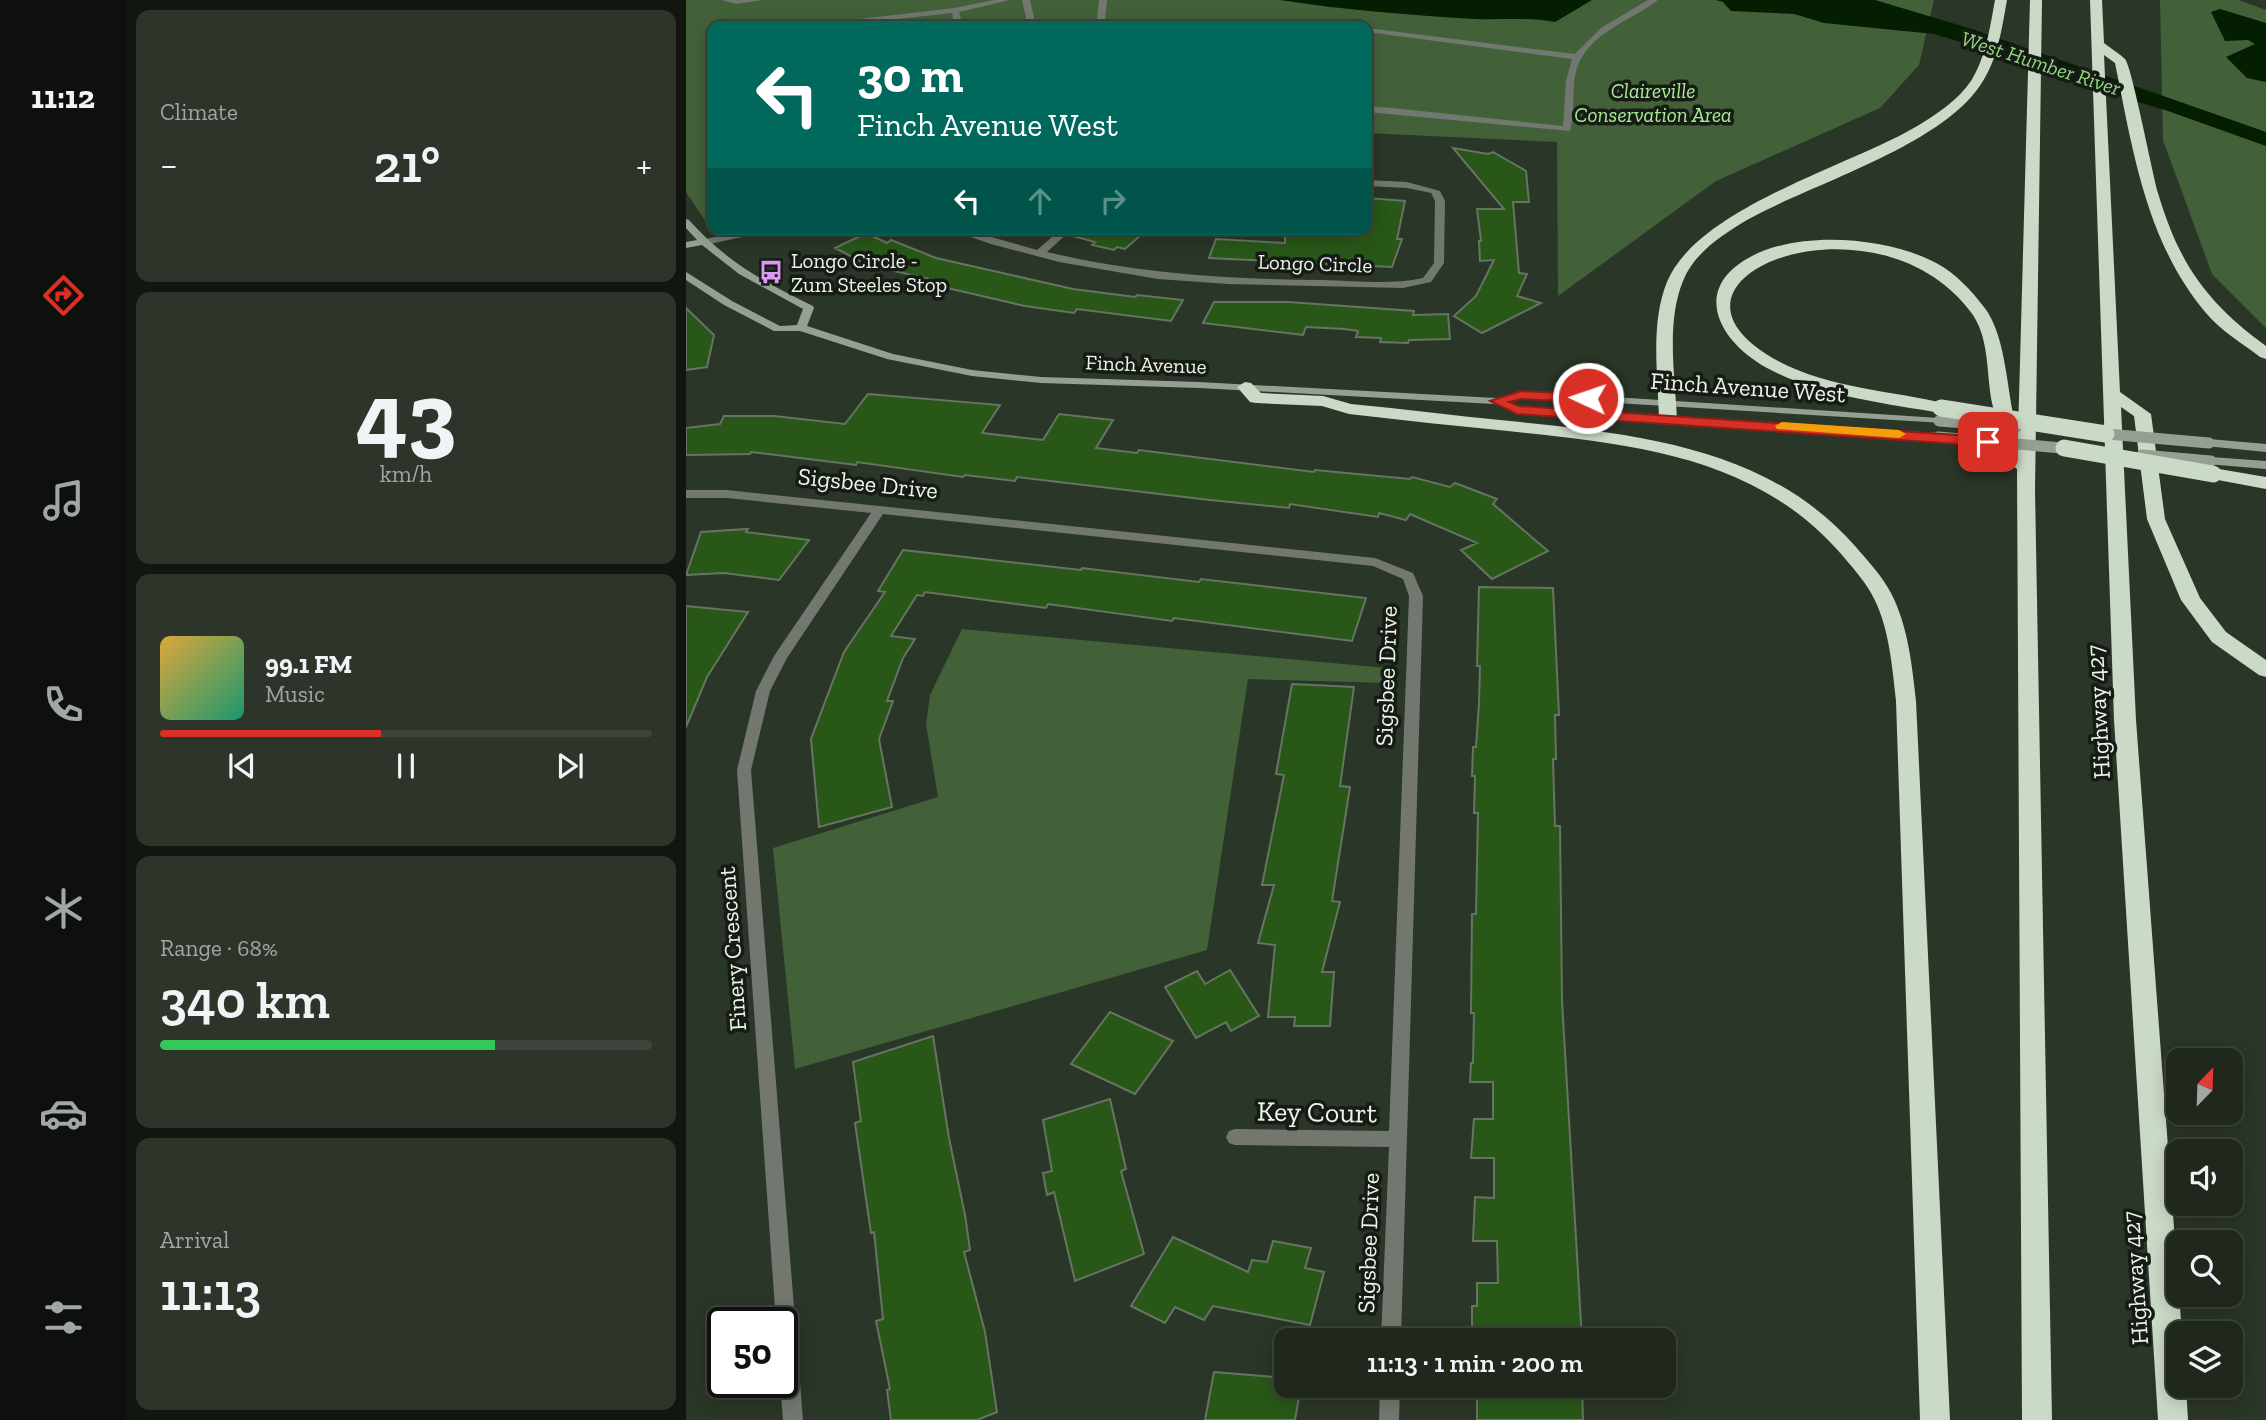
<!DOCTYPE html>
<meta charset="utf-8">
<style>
body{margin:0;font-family:"Zilla Slab",serif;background:#2d342a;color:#f1f3f6;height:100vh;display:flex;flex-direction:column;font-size:26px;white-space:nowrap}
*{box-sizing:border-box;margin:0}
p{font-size:23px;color:#a2a6a4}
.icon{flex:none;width:38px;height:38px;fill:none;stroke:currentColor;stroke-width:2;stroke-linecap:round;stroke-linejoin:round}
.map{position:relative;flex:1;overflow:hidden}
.drawer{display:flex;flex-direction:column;gap:10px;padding:10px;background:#121610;width:560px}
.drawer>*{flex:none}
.top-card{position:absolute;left:21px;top:21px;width:665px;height:214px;border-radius:14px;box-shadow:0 4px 18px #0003,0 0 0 2px #3d443b;background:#00695c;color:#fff;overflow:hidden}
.needle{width:46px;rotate:23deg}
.fabs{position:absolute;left:1480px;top:1048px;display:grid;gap:14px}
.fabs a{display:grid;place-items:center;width:77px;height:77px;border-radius:14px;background:#20281d;box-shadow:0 4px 18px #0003,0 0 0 2px #3d443b;font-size:35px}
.speed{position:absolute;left:21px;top:1307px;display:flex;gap:14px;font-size:35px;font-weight:700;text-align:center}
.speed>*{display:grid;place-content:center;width:91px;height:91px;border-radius:50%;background:#20281d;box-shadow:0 4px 18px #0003,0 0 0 2px #3d443b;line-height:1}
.speed .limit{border:4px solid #111;border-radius:10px;background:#fff;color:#111}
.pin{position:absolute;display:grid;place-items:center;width:60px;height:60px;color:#fff;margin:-30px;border-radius:14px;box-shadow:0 4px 10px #0006}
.me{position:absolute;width:77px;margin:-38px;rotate:273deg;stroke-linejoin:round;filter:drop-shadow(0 0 5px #0008)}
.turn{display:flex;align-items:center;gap:24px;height:147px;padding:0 35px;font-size:32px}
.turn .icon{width:91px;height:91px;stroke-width:2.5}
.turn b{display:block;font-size:49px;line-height:60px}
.lanes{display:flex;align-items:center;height:66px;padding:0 35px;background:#0003;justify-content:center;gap:35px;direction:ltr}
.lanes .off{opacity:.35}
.big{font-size:52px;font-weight:600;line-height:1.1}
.drawer .card{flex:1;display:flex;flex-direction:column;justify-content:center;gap:10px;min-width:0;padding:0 24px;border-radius:14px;background:#2d342a}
.drawer .dial{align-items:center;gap:0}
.dial b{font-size:91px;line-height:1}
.song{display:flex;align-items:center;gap:21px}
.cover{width:84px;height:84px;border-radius:10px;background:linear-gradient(135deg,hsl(40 70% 55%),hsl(160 70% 35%))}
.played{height:7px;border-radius:4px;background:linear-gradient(90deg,#d93025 45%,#3d443b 45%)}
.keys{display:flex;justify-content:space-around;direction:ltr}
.heat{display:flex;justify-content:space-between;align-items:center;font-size:38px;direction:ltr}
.charge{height:10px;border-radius:5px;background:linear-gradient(90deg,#34c759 68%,#3d443b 0)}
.trip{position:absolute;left:588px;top:1328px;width:402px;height:70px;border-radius:14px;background:#20281d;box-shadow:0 4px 18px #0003,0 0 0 2px #3d443b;font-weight:600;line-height:70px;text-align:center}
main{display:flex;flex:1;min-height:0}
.menu{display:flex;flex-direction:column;width:126px;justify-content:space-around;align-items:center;background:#0d100c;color:#a2a6a4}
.menu .icon{width:49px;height:49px}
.menu .current{color:#d93025}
.menu b{font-size:32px;color:#f1f3f6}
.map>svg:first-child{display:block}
</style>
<main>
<nav class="menu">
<b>11:12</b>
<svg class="icon current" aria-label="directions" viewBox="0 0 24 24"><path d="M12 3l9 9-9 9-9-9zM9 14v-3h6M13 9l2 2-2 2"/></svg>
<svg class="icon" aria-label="music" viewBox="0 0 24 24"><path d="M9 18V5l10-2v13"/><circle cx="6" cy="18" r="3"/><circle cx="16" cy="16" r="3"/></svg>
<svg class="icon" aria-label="phone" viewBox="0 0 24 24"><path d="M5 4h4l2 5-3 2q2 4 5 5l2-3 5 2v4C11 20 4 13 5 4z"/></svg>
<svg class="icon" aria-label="climate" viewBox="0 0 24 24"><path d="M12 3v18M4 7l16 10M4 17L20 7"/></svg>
<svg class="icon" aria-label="car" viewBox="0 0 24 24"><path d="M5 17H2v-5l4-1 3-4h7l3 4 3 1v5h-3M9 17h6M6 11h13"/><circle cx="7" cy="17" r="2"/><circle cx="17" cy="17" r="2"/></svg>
<svg class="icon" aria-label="filters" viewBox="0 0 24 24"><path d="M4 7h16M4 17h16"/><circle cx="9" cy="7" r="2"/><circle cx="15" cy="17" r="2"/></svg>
</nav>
<section class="drawer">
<div class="card"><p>Climate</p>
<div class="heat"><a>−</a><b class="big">21°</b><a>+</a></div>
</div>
<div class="card dial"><b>43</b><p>km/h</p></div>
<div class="card">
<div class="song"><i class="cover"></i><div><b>99.1 FM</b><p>Music</p></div></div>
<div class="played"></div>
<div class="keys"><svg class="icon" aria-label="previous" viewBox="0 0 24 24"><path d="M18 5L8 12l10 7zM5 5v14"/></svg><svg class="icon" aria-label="pause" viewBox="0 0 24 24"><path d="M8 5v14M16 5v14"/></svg><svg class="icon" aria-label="next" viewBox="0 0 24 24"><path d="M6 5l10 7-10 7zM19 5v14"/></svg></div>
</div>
<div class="card"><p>Range · 68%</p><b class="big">340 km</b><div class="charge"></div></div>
<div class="card"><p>Arrival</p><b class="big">11:13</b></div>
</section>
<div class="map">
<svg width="1580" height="1420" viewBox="0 0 1580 1420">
<rect width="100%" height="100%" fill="#2a3627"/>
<g fill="#426139">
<polygon points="0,0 1248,0 1233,65 1194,108 1030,181 872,296 871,142 681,133 681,26 26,26 26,224 20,222 0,192"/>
<polygon points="1474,0 1552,0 1580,10 1580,328 1526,274 1477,140"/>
<polygon points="276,629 700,668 702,683 562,679 521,950 109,1069 87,848 252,797 240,724 244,695"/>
</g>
<g fill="#051d00">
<path d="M594 0H906L869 22C842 17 815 20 788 19 723 15 658 10 594 0Z"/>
<polygon points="1030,0 1189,0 1286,29 1580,132 1580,146 1482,111 1395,85 1334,60 1248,34 1138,23 1108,14 1045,11 1037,2"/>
<polygon points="1534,9 1580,23 1580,82 1561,78 1540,57 1569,44 1562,40 1539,41 1525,12"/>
</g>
<g fill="#285718" stroke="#677463" stroke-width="2">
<polygon points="767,148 802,154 807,152 840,171 843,202 827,202 833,273 841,274 831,296 855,303 796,333 768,316 790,296 808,260 794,261 793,241 795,241 791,209 818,209"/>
<polygon points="681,198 719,201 711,239 716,239 706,267 523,258 530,239 599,243 599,229 681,229"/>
<polygon points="389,229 462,229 439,249 431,247 428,250 406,245 409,242 387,236"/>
<polygon points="180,233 201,243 205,240 250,258 387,289 449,297 451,295 497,300 485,321 391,309 388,313 339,306 244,284 248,280 182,265 149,248"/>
<polygon points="528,302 602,302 728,311 727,315 762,314 764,339 723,340 722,343 694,342 695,338 670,337 672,331 659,329 620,327 617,335 517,323"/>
<polygon points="0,308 28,335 21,367 0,370"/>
<polygon points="182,394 314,405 296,433 357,440 373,414 427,420 410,448 451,453 453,450 628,472 629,470 724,479 726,477 764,487 769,483 811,499 807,504 862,551 806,579 775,550 791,543 724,514 720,520 693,513 692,517 604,504 603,508 524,500 331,477 329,481 279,475 277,477 171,462 170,465 65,452 64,454 0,455 0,428 34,424 38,416 88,416 159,424"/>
<polygon points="62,529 60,532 123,540 93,580 38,573 0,575 15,532"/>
<polygon points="217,550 395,570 396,568 513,582 515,579 680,598 666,641 488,618 486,621 362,604 360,608 239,592 237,596 231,595 205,636 229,639 217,658 201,701 207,701 193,739 206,807 133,827 125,739 158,652 199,592 192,591"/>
<polygon points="793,587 867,588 873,715 869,715 870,759 867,759 869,826 874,826 876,1001 896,1340 812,1340 812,1330 786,1330 786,1306 791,1306 791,1283 812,1283 811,1241 787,1241 789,1197 808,1198 808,1158 785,1158 788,1119 807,1119 807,1082 784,1082 785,1063 787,1063 788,1013 785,1013 786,914 790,914 792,813 788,813 789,776 786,776 787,747 790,747 793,703 794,666 791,666"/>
<polygon points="0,606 62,612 21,677 0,727"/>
<polygon points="606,684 668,687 654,786 664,787 646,901 654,902 636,972 648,972 644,1026 608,1026 609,1017 582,1017 589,945 572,943 588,885 576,885 598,775 590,774"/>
<polygon points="544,970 573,1016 545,1031 540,1022 510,1038 479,987 511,971 519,984"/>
<polygon points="424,1012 487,1041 449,1094 385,1064"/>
<polygon points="247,1036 263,1138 279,1215 284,1250 278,1252 299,1332 311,1412 291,1420 205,1420 201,1390 204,1389 190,1321 197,1319 188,1232 185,1233 169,1123 175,1121 167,1062"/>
<polygon points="424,1099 440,1169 435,1171 458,1254 389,1281 368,1192 361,1195 357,1173 366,1171 357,1120"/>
<polygon points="487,1237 562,1272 566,1260 581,1262 587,1241 625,1248 619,1268 638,1272 624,1325 527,1306 518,1320 489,1307 479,1323 445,1306"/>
<polygon points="528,1372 600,1378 600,1386 615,1386 609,1420 519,1420"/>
<polygon points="791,1386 896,1386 897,1420 791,1420"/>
</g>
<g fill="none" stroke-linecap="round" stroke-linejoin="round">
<g fill="#727870" fill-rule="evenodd">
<polygon points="36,0 77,0 50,4"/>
<polygon points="308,0 324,0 273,12 277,26 269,26 266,13 149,26 126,26 130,24 269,8"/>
<polygon points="336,0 344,0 350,26 342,26"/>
<polygon points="413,0 421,0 419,19 424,26 416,26 411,19"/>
<path d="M962 0H972C942 23 897 34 889 76 886 94 889 114 884 131L681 112V106L706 108 877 126 880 81 886 59 681 32V28L889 54 915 28Z"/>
</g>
<g fill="#727870" fill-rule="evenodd">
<path d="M681 180 721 182 754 191 759 201 758 263 745 282 717 288 542 284 472 279 373 262 305 244 261 229H277L351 250 375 229H386L361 252C452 274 543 279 636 280 670 281 705 285 737 278L748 263 749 201 745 193 721 188 681 186Z"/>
<polygon points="71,229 93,229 19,245 14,242 19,239"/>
<polygon points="0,490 41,490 689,558 727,573 737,596 715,1340 695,1340 703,1147 549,1145 543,1143 540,1137 543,1131 549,1129 703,1131 723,596 717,579 687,566 197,514 101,658 84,691 65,770 117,1420 97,1420 94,1382 96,1382 96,1323 90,1323 51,770 70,691 88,656 185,513 41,498 0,498"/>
<polygon points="694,1386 714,1386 713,1420 693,1420"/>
</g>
<g fill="#969f93" fill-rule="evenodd">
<path d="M0 219 3 220C37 259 80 284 127 306L128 308 121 326 207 354 286 370 355 377 513 382 810 398 835 392 881 394 1253 418 1257 419V423L881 400 835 398 821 402 833 407 1252 433 1258 437 1252 441 831 413 808 404 513 388 355 383 286 376 201 359 114 331H88L38 305 0 280V272L46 301 94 326 111 325 117 309 53 274 16 245 0 248V242L11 240 0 228Z"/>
<polygon points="1523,439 1580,444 1580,452 1519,446 1517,443"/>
<polygon points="1525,457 1580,461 1580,469 1521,464 1521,458"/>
</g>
<g fill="#cbd9c7" fill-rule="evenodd">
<path d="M1309 0H1321C1316 28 1312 57 1297 81 1259 145 1127 183 1061 220 1036 235 1008 253 997 281 980 322 989 376 991 419L988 423H976L973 419C972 376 964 323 981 282 1012 207 1165 166 1233 125 1251 114 1273 99 1285 81 1300 57 1304 27 1309 0Z"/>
<path d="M1344 0H1356L1349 490 1366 1420H1336L1331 469 1324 464C1318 444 1311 423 1306 403 1300 373 1304 336 1284 311 1187 184 941 279 1092 361 1145 389 1204 390 1261 404L1264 408 1261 412 1255 413C1197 403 1133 396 1081 368 1032 341 1004 288 1066 256 1116 230 1203 237 1252 264 1270 274 1285 290 1298 307 1322 338 1320 396 1332 434Z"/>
<path d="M1404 0H1416L1418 43C1424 48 1433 53 1439 59 1446 67 1466 172 1472 193 1493 264 1521 303 1580 346V359L1574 357C1556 343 1535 331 1520 313 1460 242 1447 151 1429 63L1418 55 1434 392 1465 414 1479 519 1514 598 1540 632 1580 660V677L1573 675 1526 642 1495 600 1461 519 1448 416 1435 407 1450 720 1496 1334H1493V1386H1500L1502 1420H1472L1428 720Z"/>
<path d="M559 382 565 383 575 393 637 396 665 404C718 409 771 416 824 421 949 434 1081 446 1169 546 1182 561 1196 576 1205 593 1222 626 1226 665 1230 701L1264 1420H1234L1210 701C1206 666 1203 624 1185 593 1177 579 1166 567 1156 555 1070 455 945 444 822 431 769 426 716 420 663 414L636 406 570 403 564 402 551 387Z"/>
<polygon points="1527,468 1580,477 1580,489 1521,478 1518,474"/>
</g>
<g stroke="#969f93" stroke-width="11">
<polyline points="1253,421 1330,427"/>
<polyline points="1410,433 1523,443"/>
<polyline points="1252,437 1387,449"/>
<polyline points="1456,455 1525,461"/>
</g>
<g stroke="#cbd9c7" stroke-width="17">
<polyline points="1255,408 1420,434"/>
<polyline points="1378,448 1527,474"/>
</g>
</g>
<polygon fill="#d93025" stroke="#8d1f18" stroke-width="2" points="835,391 902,394 909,398 902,402 835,399 823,402 833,406 1302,437 1309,442 1302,446 831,414 804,401"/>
<polygon fill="#f59e0b" points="1096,422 1213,430 1220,434 1213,438 1091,429 1089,426"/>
<defs>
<g id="bus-bare" transform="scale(1.89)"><path d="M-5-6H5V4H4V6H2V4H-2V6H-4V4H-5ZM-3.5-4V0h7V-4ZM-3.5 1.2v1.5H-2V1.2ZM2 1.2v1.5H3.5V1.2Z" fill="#de98f2" stroke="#161b15" stroke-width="2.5" paint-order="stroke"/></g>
</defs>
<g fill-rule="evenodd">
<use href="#bus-bare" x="85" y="272"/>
</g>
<g text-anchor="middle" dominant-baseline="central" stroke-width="7" stroke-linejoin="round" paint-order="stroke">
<g font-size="21" font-style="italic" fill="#92d67e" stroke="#161b15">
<text transform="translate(1355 63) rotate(18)">West Humber River</text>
</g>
<g font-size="21" font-style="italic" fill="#a8ed94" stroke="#161b15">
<text x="967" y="90">Claireville<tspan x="967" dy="24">Conservation Area</tspan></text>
</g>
<g font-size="21" fill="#edf4ea" stroke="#161b15" text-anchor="start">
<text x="105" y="260">Longo Circle -<tspan x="105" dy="24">Zum Steeles Stop</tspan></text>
</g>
<g font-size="21" fill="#edf4ea" stroke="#161b15">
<text transform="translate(629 263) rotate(2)">Longo Circle</text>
<text transform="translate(460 364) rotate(2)">Finch Avenue</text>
</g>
<g font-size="24" fill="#edf4ea" stroke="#161b15">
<text transform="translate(1062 387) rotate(4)">Finch Avenue West</text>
<text transform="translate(182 483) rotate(6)">Sigsbee Drive</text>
<text transform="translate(700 676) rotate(-88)">Sigsbee Drive</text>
<text transform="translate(1412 712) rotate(-93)">Highway 427</text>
<text transform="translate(46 949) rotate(-94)">Finery Crescent</text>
<text transform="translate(682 1243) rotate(-88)">Sigsbee Drive</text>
<text transform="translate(1449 1278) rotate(-94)">Highway 427</text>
</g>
<g font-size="28" fill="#edf4ea" stroke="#161b15">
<text transform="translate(631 1112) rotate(1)">Key Court</text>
</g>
</g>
</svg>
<div class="fabs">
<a><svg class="needle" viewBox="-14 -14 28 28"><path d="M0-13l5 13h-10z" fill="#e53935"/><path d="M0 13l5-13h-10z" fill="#a2a6a4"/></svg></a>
<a><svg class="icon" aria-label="sound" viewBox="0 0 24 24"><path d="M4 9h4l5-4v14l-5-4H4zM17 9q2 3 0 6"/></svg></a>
<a><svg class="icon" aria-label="search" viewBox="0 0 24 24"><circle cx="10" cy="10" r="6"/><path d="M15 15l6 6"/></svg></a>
<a><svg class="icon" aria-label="layers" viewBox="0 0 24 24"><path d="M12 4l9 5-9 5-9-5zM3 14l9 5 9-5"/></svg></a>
</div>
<div class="speed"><div class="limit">50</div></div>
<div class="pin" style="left:1302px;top:442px;background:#d93025"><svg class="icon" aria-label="arrive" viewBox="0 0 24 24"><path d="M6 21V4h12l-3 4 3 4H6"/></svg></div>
<svg class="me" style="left:902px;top:398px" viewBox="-20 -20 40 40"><circle r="17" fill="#d93025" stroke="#fff" stroke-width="3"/><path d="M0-11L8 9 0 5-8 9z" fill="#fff"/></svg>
<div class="trip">11:13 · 1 min · 200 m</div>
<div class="top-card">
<div class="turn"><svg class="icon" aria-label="left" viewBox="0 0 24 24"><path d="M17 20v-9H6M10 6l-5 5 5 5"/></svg><div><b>30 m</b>Finch Avenue West</div></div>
<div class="lanes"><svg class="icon" aria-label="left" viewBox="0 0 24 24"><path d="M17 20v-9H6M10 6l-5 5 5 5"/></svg><svg class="icon off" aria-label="ahead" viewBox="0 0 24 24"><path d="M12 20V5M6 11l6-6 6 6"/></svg><svg class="icon off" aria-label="right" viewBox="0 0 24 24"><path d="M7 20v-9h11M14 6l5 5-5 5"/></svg></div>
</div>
</div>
</main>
